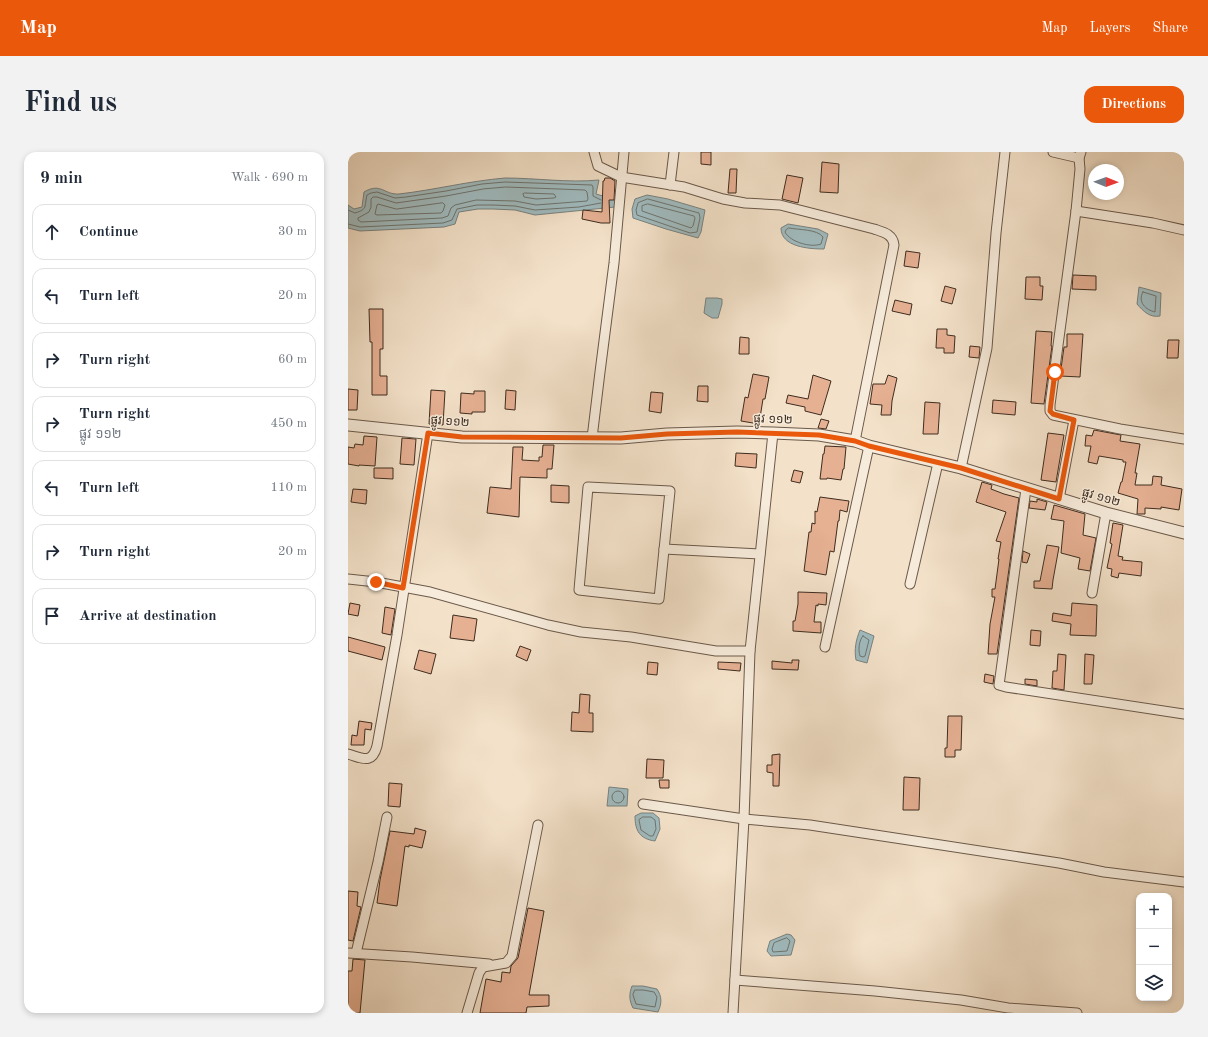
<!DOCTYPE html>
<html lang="en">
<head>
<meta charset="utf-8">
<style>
  :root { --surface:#fff; --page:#f2f2f3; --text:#1f2937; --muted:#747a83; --line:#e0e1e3; --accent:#ea580c }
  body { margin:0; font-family:"Old Standard TT","Noto Sans Khmer",serif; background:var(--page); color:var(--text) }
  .controls { position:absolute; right:12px; bottom:12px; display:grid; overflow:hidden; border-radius:8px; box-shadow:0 2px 6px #0003 }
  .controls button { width:36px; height:36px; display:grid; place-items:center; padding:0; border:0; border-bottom:1px solid var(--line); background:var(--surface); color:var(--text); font:20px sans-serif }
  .compass { position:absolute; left:740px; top:12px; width:36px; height:36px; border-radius:50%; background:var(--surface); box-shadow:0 2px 6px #0003; rotate:91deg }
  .stop { position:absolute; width:12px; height:12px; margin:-9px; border:3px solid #ea580c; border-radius:50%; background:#fff }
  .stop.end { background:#ea580c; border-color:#fff; box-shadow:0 1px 4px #0008 }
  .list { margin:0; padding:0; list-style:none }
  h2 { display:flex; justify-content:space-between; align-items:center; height:52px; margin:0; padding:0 16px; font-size:17px }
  h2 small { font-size:13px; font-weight:400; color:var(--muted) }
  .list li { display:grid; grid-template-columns:26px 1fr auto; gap:12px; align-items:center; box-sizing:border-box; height:56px; margin:0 8px 8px; padding:0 8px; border:1px solid var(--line); border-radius:12px }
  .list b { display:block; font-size:15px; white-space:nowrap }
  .list p { margin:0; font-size:13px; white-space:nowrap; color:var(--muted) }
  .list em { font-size:13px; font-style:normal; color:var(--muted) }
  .icon { flex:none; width:22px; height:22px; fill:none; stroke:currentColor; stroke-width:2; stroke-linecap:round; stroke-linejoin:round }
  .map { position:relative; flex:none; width:836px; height:861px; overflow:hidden; border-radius:12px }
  header { display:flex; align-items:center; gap:24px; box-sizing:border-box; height:56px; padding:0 20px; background:var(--accent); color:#fff }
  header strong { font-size:19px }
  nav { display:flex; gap:22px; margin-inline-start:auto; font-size:14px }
  .intro { display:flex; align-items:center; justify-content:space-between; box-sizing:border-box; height:96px; padding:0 24px }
  h1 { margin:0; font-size:28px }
  .button { padding:10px 18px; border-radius:12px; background:var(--accent); color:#fff; font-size:14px; font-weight:700 }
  main { display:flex; gap:24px; padding:0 24px }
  aside { flex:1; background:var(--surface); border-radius:12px; box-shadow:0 2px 6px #0003 }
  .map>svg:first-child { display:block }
</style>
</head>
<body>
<header>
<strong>Map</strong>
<nav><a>Map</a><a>Layers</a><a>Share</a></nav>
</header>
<div class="intro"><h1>Find us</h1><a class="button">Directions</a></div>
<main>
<aside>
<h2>9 min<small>Walk · 690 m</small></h2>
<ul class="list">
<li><svg class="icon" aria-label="ahead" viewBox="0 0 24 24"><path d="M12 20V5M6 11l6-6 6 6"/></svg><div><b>Continue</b></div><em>30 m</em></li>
<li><svg class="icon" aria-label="left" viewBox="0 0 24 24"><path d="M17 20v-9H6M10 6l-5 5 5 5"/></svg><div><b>Turn left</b></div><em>20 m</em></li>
<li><svg class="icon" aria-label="right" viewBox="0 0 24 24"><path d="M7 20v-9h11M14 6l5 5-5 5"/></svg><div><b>Turn right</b></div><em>60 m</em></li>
<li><svg class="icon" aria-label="right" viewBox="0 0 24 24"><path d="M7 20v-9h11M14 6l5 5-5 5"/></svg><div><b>Turn right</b><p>ផ្លូវ ១១២</p></div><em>450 m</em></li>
<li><svg class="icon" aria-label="left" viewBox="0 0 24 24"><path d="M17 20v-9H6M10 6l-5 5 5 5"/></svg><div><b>Turn left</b></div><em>110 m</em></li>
<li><svg class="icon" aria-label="right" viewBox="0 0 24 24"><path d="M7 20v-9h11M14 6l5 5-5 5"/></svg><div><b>Turn right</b></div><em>20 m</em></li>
<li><svg class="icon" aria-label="arrive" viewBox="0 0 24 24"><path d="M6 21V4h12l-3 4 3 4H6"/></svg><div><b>Arrive at destination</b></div></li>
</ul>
</aside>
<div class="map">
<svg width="836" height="861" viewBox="0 0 836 861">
  <rect width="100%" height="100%" fill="#f3e1c9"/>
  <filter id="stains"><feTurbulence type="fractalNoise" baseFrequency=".005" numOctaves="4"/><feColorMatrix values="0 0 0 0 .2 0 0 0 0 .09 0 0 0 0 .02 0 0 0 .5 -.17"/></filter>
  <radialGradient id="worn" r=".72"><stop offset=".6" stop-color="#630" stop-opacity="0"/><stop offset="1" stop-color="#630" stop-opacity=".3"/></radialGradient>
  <g fill="#a0bbbf" stroke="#79827f">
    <path d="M157,26C188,26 220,31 251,28L248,42L269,48L267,55L187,63L167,58L145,57H130L111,60L107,72L96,75L12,79L0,76V53L6,57L14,55L16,40C33,30 36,43 51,42C86,38 121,29 157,26Z"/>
    <polygon points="299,43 320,47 357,58 353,80 350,86 318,77 285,66 284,57 287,47"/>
    <path d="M440,72L470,77L480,82L476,97C461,97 433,95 433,76Z"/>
    <path d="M791,135L813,141L812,164C802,166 795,159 789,152Z"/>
    <polygon points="358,146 369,146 374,147 374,152 370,166 364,166 356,161"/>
    <path d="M512,478L526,484L519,511L508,508C506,497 508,488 512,478Z"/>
    <polygon points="261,635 280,637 279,654 259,654"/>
    <path d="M293,661H305L311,666L312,677L307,689C292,687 287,679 287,664Z"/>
    <polygon points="439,782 443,783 447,788 443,803 423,804 419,799 422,789"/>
    <path d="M284,834H295L309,837C314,845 314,851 310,860L285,856C281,848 281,842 284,834Z"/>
  </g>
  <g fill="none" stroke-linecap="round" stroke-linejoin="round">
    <g stroke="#6f746f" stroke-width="1">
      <polygon points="158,35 237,38 239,40 240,47 239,49 188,53 167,49 128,48 107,53 103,56 100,64 94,66 13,70 10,68 10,66 21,60 23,55 23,47 25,45 29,45 48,51 98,44 135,37"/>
      <polygon points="177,41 206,42 208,45 206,46 188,47 176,45 175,42"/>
      <polygon points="300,47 351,61 352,66 349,80 342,81 289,63 288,58 290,51"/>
      <polygon points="95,51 97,53 95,59 93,61 29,63 27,62 29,53 30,52 48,57"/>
      <polygon points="300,52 346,64 347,66 345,74 343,76 294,59 294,54"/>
      <path d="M0,58L7,61C20,57 16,55 19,43L23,41L29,40L47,46L58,45L98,39L134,32L157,30L244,33L245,35V44L253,48"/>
      <polyline points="0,72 12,75 95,71 104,68 109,57 129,53 145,53 167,54 187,58 231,55 253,51"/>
      <path d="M441,76C451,78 469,77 475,85L473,92C463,96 442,90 437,80L438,78Z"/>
      <path d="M795,140L808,144L807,160C798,158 789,150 795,140Z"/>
      <path d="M515,484L521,488L517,504L515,505L512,504C510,498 511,488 515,484Z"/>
      <circle cx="270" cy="645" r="6"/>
      <polygon points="295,665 303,665 307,668 308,677 305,684 302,684 293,678 291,668"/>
      <polygon points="439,786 442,789 439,799 425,800 424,797 426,791"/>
      <polygon points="287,838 295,838 306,840 309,845 307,855 288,852 285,843"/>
    </g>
  </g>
  <g fill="#e6b093" stroke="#3e2c1f">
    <polygon points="353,0 363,0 363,13 353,12"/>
    <polygon points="474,10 491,12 490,41 472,40"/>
    <polygon points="382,17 389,17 388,41 380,41"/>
    <polygon points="439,23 455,26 450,51 434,47"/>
    <polygon points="257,26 262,26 267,29 266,48 261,48 262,71 253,71 234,67 235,58 254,60 255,29 256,29"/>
    <polygon points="558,99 572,101 570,116 556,114"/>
    <polygon points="725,123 748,124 748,138 724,137"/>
    <polygon points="678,125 692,125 692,134 695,134 694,148 677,147"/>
    <polygon points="597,134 608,137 604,152 593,149"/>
    <polygon points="547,148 564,152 562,163 544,159"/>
    <polygon points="21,157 35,157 35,197 32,197 32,224 39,224 39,243 24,243 24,190 22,190"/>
    <polygon points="589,177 599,177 599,183 607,184 606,201 596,201 596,196 588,196"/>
    <polygon points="688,179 704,180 703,194 704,194 696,252 683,251"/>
    <polygon points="719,182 735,182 732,225 712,224 716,195 719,195"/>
    <polygon points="392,185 401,186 401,202 391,202"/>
    <polygon points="820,188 831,188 830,206 819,206"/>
    <polygon points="622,194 632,195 631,206 621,205"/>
    <polygon points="405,222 421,225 417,247 415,247 411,272 393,269 397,245 400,246"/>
    <polygon points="465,223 483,229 473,263 457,259 457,255 438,251 440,243 460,247"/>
    <polygon points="540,223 549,226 544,249 543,263 533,263 534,253 522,252 525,232 537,232"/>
    <polygon points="350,234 360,234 360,250 349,249"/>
    <polygon points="0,237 10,238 9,258 0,258"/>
    <polygon points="83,238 97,239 95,273 81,272"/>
    <polygon points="158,238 168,239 167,258 157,257"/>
    <polygon points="126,239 137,239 137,260 124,260 124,262 112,261 113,241 126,242"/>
    <polygon points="303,240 315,241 313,261 301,259"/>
    <polygon points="645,248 668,250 667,263 644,261"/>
    <polygon points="577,250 592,251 590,282 575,282"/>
    <polygon points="473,267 481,269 478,277 470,276"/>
    <polygon points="746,278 773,283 772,289 792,292 787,321 789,321 787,333 804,333 805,324 814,325 813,333 834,337 831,358 813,355 813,357 797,356 797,362 789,362 790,347 770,341 773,330 774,330 778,310 775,310 775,308 751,304 749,312 740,310 743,294 737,294 738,283 744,284"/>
    <polygon points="700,281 716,283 708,330 693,328"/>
    <polygon points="16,284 29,285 27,314 11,313 11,314 0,312 0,295 6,296 7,292 15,293"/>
    <polygon points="54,286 68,287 66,313 52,312"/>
    <polygon points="195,293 206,293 204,317 199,317 199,326 172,325 171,365 139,361 142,335 163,337 165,295 175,295 174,308 191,309 191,305 194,305"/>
    <polygon points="477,294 498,295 496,317 495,317 493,328 479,326 479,327 472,327 475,302 476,302"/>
    <polygon points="388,301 409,302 408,316 387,314"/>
    <polygon points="26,316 45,316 45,327 26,326"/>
    <polygon points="446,318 455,320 452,331 443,329"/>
    <polygon points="634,330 644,333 643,337 656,342 671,346 649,502 640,502 642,472 647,445 644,445 644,437 647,437 651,407 650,407 653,390 648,389 658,360 628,350"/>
    <polygon points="203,333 221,334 221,351 203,350"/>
    <polygon points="5,337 19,338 18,352 3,350"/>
    <polygon points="472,345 501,349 499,360 492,358 491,369 490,369 486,400 482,399 478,423 456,419 461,380 463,380 464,371 467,372 467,359 469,360"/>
    <polygon points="689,347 699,350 697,358 681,356 682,349 689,350"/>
    <polygon points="706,353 737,362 735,383 748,386 742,419 730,417 732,406 713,401 716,369 703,367"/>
    <polygon points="765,371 775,373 770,404 775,405 774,408 794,410 793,424 771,421 770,426 763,424 764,417 759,416 764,392 762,391"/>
    <polygon points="699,393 711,395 705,428 704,437 686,436 686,429 692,429"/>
    <polygon points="675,399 682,402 679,411 674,410"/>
    <polygon points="450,440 479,441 478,453 470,452 470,454 468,453 466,470 473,470 473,481 445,479 445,469 447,469 450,452"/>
    <polygon points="2,451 12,453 10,464 0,462"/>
    <polygon points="724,451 749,453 748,484 722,483 723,472 704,469 705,461 723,464"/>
    <polygon points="37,455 47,457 43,483 34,481"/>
    <polygon points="105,463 129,467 126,489 102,486"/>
    <polygon points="683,478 693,479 692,494 682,493"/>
    <polygon points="0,485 37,495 34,508 0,499"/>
    <polygon points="172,494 183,498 179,509 168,504"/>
    <polygon points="71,498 88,502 83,522 66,517"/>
    <polygon points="710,502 718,503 716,538 704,536 705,519 709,519"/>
    <polygon points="737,502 746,503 744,532 736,532"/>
    <polygon points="444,508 451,508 450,518 424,517 424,509 444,511"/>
    <polygon points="300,510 310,511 309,523 299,522"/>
    <polygon points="370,510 393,511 392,519 370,517"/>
    <polygon points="637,522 646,524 645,532 636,530"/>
    <polygon points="677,527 689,528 689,534 677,532"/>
    <polygon points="232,542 242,543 241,561 245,561 245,580 223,579 224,560 231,561"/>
    <polygon points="600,564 614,564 613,598 607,598 607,605 597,605 597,596 599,596"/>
    <polygon points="11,569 24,571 23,578 17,577 16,593 3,593 4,583 9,584"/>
    <polygon points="432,602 431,634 425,634 425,621 419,620 419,613 424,613 424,603"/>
    <polygon points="299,607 316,608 315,626 298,626"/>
    <polygon points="556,625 572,626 571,658 555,658"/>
    <polygon points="311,628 321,628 321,636 312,636"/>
    <polygon points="41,631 54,632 52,655 40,654"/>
    <polygon points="67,676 78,679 74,696 61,693 61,695 57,694 49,754 29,751 32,728 42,679 66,682"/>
    <polygon points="0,739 10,740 9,754 13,755 5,789 0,788"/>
    <polygon points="180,756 196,759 181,843 201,843 201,854 179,855 178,861 132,861 138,827 153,830 154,820 162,821 163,814 170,806"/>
    <polygon points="5,807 17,808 12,861 0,861 0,819 4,819"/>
  </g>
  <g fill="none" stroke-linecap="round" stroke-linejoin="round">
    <defs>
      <g id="minor">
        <path d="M246,0L250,14L273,25L336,35L375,47L397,51L432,53L526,77C535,80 545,82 546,93L507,289"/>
        <polyline points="705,0 731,6"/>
        <polyline points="733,0 731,6 732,17 728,59 702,253 702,259 705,263 772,277 836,287"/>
        <polyline points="322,33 326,0"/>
        <polyline points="728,59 805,71 836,78"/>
        <polyline points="244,286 252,220 266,111 276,0"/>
        <polyline points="613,316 639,196 648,81 657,0"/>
        <polygon points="240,335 322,339 311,447 231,438"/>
        <polyline points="678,337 651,533 658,535 836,562"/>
        <polyline points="711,347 726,268"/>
        <polyline points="316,397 412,402"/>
        <polyline points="0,427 28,430 82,440 200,473 233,480 283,485 368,499 402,499"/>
        <polyline points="562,432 590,311"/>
        <polyline points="744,441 758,361"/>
        <polyline points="477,495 521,294"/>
        <path d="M0,602C14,606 24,613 29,594L49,483L80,281"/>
        <polyline points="295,652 396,667 462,673 711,711 756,720 836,730"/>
        <polyline points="0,801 64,805 141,812"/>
        <polyline points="8,801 30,710 39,665"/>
        <polyline points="387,828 527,839 613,848 660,856 729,861"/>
        <polyline points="119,861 131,821 135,815 158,811 164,804 190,673"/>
        <polyline points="385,861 396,667 402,499 425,281"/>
      </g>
      <polyline id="tertiary" points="0,273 114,285 273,286 319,282 389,280 425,281 471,283 507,289 521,294 613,316 758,361 836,381"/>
    </defs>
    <use href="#minor" stroke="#6b594a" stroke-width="11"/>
    <use href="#tertiary" stroke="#6b594a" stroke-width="13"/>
    <use href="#minor" stroke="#f7ecdc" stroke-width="9"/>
    <use href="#tertiary" stroke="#f7ecdc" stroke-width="11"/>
  </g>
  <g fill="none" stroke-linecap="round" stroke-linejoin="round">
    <polyline stroke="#ea580c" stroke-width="5" points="28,430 55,436 80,281 114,285 273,286 319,282 389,280 471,283 507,289 521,294 613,316 711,347 726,268 705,262 702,259 707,220"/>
  </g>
  <g text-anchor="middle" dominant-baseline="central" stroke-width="3" stroke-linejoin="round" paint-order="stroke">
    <g font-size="12" fill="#3e2c1f" stroke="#f7ecdc">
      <text transform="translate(425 268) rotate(2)">ផ្លូវ ១១២</text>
      <text transform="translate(102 270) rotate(4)">ផ្លូវ ១១២</text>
      <text transform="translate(753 346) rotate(16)">ផ្លូវ ១១២</text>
    </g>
  </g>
  <rect width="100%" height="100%" filter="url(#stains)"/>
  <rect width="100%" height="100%" fill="url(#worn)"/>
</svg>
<div class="controls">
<button>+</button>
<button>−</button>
<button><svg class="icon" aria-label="layers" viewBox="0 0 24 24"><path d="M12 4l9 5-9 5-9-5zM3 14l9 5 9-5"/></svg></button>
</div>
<svg class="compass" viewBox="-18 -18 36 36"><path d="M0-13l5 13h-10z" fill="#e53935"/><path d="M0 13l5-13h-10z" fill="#747a83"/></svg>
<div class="stop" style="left:707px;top:220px"></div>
<div class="stop end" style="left:28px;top:430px"></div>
</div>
</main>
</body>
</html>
